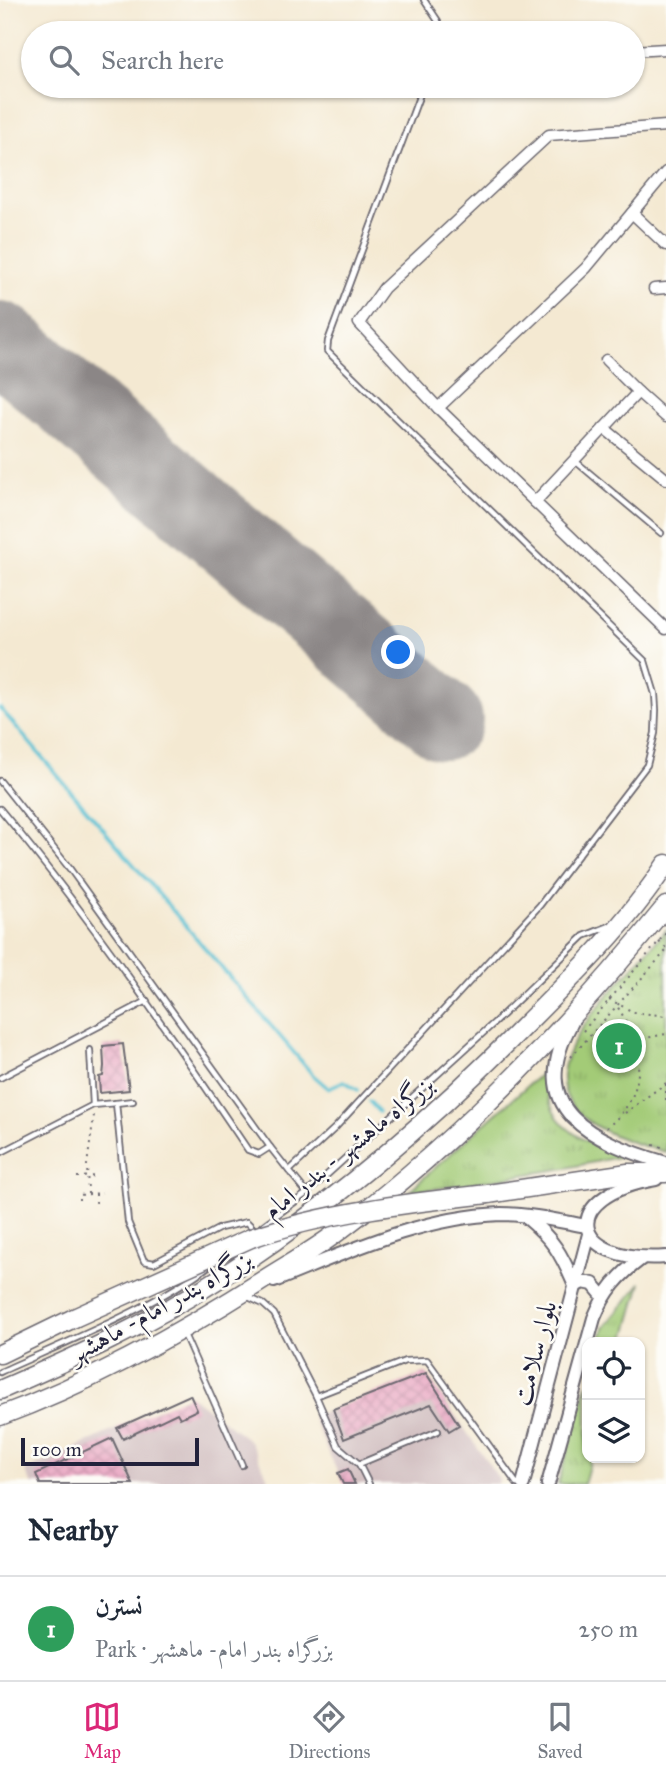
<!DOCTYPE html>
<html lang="en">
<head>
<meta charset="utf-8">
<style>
  :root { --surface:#fff; --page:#f6f6f7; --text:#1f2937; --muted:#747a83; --line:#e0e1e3; --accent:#db2777 }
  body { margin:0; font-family:"IM FELL Great Primer",Amiri,serif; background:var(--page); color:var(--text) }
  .controls { position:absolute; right:21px; bottom:21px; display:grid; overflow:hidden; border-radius:14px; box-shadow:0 2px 5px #0004 }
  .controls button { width:63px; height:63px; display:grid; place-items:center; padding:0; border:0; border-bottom:2px solid var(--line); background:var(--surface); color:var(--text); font:35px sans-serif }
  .scale { position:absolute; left:21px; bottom:18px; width:178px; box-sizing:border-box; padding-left:7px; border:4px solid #22223b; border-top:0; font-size:19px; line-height:24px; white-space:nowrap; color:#22223b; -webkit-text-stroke:5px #fdfcf7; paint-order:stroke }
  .you { position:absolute; left:399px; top:653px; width:24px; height:24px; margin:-18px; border:5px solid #fff; border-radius:50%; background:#1a73e8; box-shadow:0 0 0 10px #1a73e833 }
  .badge { display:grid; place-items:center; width:46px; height:46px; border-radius:50%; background:var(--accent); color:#fff; font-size:23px; font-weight:700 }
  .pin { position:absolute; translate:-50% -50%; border:4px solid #fff; box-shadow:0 2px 7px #0006 }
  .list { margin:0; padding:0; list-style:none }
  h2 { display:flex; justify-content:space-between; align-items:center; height:91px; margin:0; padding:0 28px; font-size:30px }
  h2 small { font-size:23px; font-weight:400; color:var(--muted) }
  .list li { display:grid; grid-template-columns:46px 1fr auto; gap:21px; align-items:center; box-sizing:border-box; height:105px; padding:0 28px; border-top:2px solid var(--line) }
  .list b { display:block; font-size:26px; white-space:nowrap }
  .list p { margin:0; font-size:23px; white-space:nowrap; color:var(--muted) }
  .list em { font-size:23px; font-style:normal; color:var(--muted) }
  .icon { flex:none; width:38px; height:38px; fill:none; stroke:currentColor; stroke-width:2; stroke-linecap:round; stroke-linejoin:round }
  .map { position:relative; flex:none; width:666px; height:1484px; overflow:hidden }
  .search { position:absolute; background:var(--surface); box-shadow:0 2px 5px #0004; left:21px; right:21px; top:21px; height:77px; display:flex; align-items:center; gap:18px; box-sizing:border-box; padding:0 24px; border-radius:38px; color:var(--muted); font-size:26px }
  .sheet { height:196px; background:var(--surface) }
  nav { display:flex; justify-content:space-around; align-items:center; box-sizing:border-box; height:98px; border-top:2px solid var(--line); background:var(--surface); font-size:19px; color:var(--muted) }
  nav a { display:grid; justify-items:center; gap:4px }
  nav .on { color:var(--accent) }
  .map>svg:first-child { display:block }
</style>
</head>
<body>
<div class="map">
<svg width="666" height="1484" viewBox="0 0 666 1484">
  <defs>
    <pattern id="grass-tufts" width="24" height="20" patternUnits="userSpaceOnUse" patternTransform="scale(1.75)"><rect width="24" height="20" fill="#a3cb77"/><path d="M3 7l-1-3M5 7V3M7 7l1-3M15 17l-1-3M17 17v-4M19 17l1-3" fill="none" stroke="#8cae68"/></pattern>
    <pattern id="building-cross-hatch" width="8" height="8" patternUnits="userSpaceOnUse" patternTransform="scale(1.75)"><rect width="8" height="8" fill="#eaabc5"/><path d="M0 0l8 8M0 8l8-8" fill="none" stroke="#c893aa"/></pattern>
  </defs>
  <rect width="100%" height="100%" fill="#fdfcf7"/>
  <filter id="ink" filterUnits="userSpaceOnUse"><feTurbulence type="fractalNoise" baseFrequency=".0143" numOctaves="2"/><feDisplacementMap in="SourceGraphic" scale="14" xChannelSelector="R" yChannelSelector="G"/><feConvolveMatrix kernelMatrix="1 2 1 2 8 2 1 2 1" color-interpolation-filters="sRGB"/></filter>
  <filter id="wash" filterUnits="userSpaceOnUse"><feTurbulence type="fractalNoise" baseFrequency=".00686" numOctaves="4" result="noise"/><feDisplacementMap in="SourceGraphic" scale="28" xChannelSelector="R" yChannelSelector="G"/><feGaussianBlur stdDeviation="1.57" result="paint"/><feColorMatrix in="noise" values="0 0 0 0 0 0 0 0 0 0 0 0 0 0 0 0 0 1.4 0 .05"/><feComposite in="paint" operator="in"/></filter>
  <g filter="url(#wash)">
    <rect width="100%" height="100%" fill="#f4e9d2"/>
    <g fill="#d2bfc1">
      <polygon points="426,1373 499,1479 498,1484 343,1484 312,1417"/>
      <polygon points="190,1395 250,1441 271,1484 32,1484 25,1471"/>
    </g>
    <g fill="url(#grass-tufts)" stroke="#627659" stroke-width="2">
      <path d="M666,930V1152C478,1106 590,1019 666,930Z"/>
      <path d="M544,1071C546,1081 546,1093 550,1103C559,1132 597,1148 623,1156L566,1168L434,1189L410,1190Z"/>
      <polygon points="641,1283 624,1342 600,1342 604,1328"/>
      <polygon points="587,1384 587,1458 591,1458 584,1484 558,1484"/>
    </g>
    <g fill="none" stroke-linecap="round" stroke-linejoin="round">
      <g stroke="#56bfd2" stroke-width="3.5">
        <polyline points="0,708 313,1075 328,1088 344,1081 358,1090"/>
        <polyline points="369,1101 379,1112"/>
      </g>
      <polyline stroke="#8b8686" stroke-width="80" points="0,341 443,720"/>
    </g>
    <g id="blocks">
      <g fill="url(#building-cross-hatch)">
        <polygon points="123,1044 129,1090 100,1093 99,1077 103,1076 104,1066 103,1046"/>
        <polygon points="426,1373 459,1425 449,1431 431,1404 344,1439 333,1409"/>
        <polygon points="190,1395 197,1410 180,1418 177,1413 123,1439 117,1428"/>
        <polygon points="112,1438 133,1484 40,1484 36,1474"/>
        <polygon points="348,1469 355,1484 343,1484 338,1473"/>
      </g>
    </g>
  </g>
  <g filter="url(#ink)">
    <use href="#blocks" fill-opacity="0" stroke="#6c6870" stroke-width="2"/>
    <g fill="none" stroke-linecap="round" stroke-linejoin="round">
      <defs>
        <g id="lane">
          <polyline points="424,0 438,21 440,33"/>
          <polyline points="574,460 661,533"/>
          <polyline points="0,781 70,869 270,1147"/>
          <path d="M0,809C90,917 169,1033 248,1150L259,1154L270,1147L289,1171L335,1128L540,905L647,765L655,733L656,710L655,694L645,661L327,351L328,341L423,86"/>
          <polyline points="90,1050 93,1105"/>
          <polyline points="0,1078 147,1001"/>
          <polyline points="116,1103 133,1101"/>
          <polyline points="0,1153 93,1105 116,1103 128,1222 144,1261 154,1263 220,1228 247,1222 256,1231"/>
          <polyline points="289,1171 307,1193"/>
          <polyline points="262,1226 307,1193 494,1023 584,936 612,925"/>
          <polyline points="246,1296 263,1304 274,1314 316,1396 405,1361 427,1360 517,1484"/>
          <polyline points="183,1332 242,1465"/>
          <path d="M0,1372C66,1342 153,1308 210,1265"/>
          <polyline points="316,1396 338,1446 359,1464 438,1431"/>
          <polyline points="359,1464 369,1484"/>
        </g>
        <g id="street">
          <polyline points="633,51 666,49"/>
          <polyline points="666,172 586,268 438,408 666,629"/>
          <polyline points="632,213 666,245"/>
          <polyline points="654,289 666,288"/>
          <polyline points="638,392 666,417"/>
          <polyline points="438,408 359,323 384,288 549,135 666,126"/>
          <polyline points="604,428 666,479"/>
          <polyline points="535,502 638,392 606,360"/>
        </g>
        <g id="secondary">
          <path d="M572,1022C523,1111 592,1141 666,1163"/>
          <path d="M656,1179C558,1195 568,1264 666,1257"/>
          <path d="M525,1216C553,1239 561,1253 575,1286L583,1282L593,1284L603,1296"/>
          <path d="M274,1281C347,1252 421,1217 501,1214C529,1214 559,1221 586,1226"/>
          <polyline points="523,1484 589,1234"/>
          <path d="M548,1484L594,1318C605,1291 619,1275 642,1258"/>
        </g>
        <g id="highway">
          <polyline points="488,1194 628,1173 666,1173"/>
          <polyline points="0,1354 74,1318"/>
          <path d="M0,1390C74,1358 149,1324 217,1280C329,1208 429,1122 523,1027C573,977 627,924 666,864"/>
          <path d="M0,1416C94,1381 184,1331 268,1277C292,1262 317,1248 339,1231C462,1138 570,1025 666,906"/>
        </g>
      </defs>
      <use href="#lane" stroke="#6c6870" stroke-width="8"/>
      <use href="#street" stroke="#6c6870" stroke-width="13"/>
      <use href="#secondary" stroke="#6c6870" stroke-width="16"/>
      <use href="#highway" stroke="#6c6870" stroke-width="21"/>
      <g stroke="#6c6870" stroke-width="2" stroke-dasharray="2 5" stroke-linecap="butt">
        <polyline points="659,942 666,948"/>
        <polyline points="609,999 633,1012 666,1016"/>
        <polyline points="583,1031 666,933"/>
        <polyline points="638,1045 646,1038 666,1034"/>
        <polyline points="571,1057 666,951"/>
        <polyline points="666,1084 666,1101"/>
        <polyline points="625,1113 666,1083"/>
        <path d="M606,1128C649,1095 645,1049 617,1006"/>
        <polyline points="653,1145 666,1148"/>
        <polyline points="77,1177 96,1176"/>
        <polyline points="88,1194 87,1165 94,1115"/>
        <polyline points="96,1194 96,1202 101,1202"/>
        <polyline points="79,1200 79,1195 102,1193"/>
      </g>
      <use href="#lane" stroke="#fff" stroke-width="4.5"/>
      <use href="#street" stroke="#fff" stroke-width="10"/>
      <use href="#secondary" stroke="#fff" stroke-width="12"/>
      <use href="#highway" stroke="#fff" stroke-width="18"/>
      <defs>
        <path id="highway-bridge" d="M74,1318L251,1238C327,1212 409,1203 488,1194"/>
      </defs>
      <use href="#highway-bridge" stroke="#6c6870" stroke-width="21" stroke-linecap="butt"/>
      <use href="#highway-bridge" stroke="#fff" stroke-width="18"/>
    </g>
  </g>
  <g text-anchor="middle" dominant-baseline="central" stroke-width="5" stroke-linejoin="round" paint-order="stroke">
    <g font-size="26" fill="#22223b" stroke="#fdfcf7">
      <text transform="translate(348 1147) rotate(-39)">بزرگراه ماهشهر - بندر امام</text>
      <text transform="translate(160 1306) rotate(-29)">بزرگراه بندر امام- ماهشهر</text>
      <text transform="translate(534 1353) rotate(-75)">بلوار سلامت</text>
    </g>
  </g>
</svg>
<div class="controls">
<button><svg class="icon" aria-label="locate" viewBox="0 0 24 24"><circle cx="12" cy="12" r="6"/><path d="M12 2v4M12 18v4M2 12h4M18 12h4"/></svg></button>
<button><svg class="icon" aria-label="layers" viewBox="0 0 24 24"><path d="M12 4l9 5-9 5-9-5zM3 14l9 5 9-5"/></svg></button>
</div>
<div class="scale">100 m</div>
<div class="you"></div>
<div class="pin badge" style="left:619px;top:1046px;background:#2e9e5b">1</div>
<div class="search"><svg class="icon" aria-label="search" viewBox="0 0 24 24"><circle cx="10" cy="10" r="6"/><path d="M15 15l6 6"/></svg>Search here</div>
</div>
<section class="sheet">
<h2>Nearby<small></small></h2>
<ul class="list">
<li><span class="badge" style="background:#2e9e5b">1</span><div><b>نسترن</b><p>Park · بزرگراه بندر امام- ماهشهر</p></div><em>250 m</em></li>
</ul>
</section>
<nav>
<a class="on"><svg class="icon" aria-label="map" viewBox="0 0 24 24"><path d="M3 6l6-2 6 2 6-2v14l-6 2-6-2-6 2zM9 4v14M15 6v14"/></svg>Map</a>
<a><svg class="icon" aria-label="directions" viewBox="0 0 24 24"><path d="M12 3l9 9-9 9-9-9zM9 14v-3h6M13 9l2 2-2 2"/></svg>Directions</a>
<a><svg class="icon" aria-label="saved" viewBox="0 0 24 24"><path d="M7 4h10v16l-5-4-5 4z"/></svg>Saved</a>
</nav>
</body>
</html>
